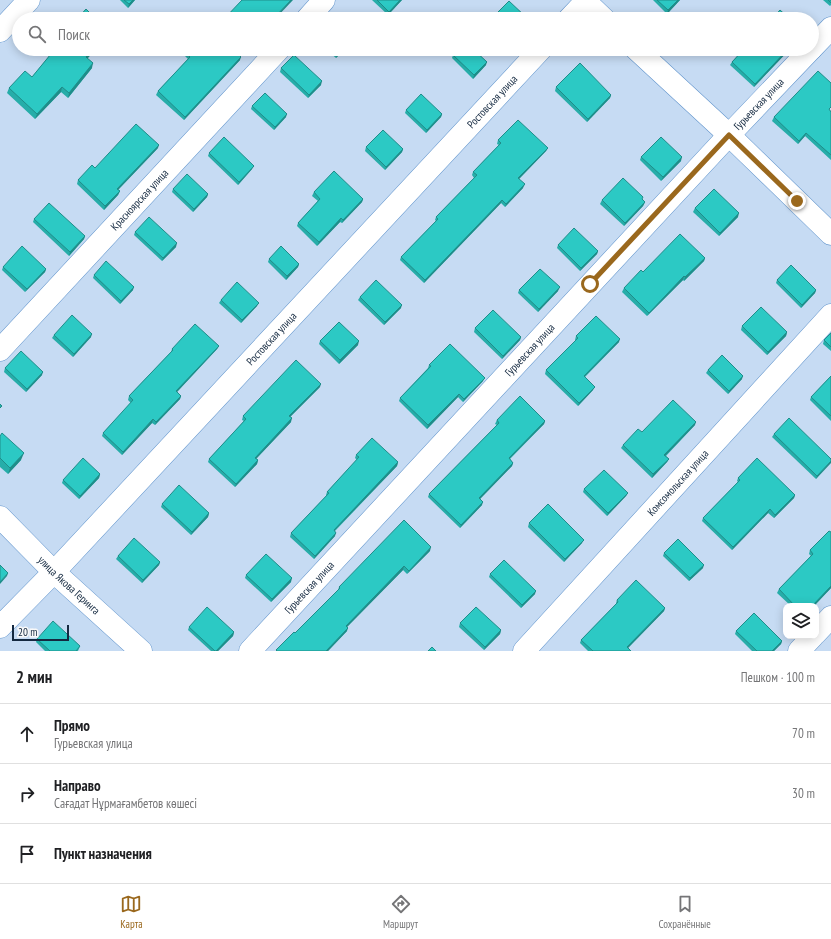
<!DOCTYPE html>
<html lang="ru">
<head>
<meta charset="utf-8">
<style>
  :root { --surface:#fff; --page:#f2f2f2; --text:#202124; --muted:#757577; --line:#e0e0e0; --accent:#9a681d }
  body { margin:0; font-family:"PT Sans Narrow",sans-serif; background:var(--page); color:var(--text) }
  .controls { position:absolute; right:12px; bottom:12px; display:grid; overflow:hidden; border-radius:8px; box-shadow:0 2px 10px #0003 }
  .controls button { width:36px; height:36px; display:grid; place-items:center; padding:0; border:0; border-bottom:1px solid var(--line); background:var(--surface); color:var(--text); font:20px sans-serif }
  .scale { position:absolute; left:12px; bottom:10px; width:57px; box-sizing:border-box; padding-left:4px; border:2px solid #142940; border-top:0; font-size:11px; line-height:14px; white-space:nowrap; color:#142940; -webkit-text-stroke:3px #f9f9f9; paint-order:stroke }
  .stop { position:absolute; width:12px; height:12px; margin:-9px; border:3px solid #9a681d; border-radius:50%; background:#fff }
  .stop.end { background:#9a681d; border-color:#fff; box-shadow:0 1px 4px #0008 }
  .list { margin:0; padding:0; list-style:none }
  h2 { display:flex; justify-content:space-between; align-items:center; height:52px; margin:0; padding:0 16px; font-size:17px }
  h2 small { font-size:13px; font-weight:400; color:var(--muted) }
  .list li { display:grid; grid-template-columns:26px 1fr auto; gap:12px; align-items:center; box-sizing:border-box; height:60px; padding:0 16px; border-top:1px solid var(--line) }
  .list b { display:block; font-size:15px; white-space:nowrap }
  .list p { margin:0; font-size:13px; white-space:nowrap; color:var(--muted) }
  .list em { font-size:13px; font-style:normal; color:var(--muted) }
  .icon { flex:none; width:22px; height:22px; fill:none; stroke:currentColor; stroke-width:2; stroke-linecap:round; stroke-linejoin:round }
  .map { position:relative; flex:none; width:831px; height:651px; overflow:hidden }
  .search { position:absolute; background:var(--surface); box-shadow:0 2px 10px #0003; left:12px; right:12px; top:12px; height:44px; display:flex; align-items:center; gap:10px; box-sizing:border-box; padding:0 14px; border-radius:22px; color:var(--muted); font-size:15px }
  .sheet { height:232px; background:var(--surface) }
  nav { display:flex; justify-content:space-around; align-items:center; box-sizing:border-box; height:56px; border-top:1px solid var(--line); background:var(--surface); font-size:11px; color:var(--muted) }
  nav a { display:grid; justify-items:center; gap:2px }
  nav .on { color:var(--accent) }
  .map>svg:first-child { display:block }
</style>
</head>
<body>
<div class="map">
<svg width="831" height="651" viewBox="0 0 831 651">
  <rect width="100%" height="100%" fill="#c6dbf3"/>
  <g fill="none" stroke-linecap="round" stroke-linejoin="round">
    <defs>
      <g id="street">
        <polyline points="307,19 324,0"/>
        <polyline points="569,19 587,0"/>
        <polyline points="812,48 831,28"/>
        <path id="s1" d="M0,350L279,49"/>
        <path id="s2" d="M0,627L54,572L541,49"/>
        <polyline points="816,633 831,617"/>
        <path id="s3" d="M250,651L729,135L811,49"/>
        <path id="s4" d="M524,651L831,315"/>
        <polyline points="799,651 813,636"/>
      </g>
      <g id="secondary">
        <polyline points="584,0 604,19"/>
        <polyline points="0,31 29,0"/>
        <polyline points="636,49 729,135 831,234"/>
        <path id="s5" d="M0,517L54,572L141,651"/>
      </g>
    </defs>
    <use href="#street" stroke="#6194cc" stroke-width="23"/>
    <use href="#secondary" stroke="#6194cc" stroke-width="23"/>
    <use href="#street" stroke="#fff" stroke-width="22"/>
    <use href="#secondary" stroke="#fff" stroke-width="22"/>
  </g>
  <g fill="#26ada9">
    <polygon points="120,0 135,0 128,8"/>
    <polygon points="372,0 402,0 388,15"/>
    <polygon points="653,0 680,0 667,14"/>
    <polygon points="823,0 831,0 831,5 830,6"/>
    <polygon points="495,15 526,19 494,19"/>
    <polygon points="55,49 96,49 87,59 92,68 68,98 61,92 35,119 7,93 9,88 32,77"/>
    <polygon points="326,49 345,49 336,58"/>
    <polygon points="744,49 790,49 754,87 730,65 732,62"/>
    <polygon points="186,53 240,56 240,60 184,120 156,95 158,91 188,59 185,56"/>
    <polygon points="453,55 486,65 473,79 452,58"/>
    <polygon points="281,68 321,85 308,98 280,72"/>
    <polygon points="556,87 611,95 610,98 587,122 555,91"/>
    <polygon points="252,106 286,117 274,130 251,109"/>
    <polygon points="406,110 442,114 441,117 426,133 405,113"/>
    <polygon points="830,110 831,112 831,160 805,136 798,144 772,121 774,117"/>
    <polygon points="498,140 548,148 546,151 519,179 523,188 505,207 501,203 424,283 400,260 401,257 436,221 435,220 436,217 474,178 472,175 473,172 499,145 497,144"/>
    <polygon points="366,147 403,149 402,152 385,170 365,151"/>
    <polygon points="158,148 118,190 120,191 118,195 104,210 77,184 78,180 95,168"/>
    <polygon points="209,153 252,169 238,185 208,156"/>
    <polygon points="641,157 681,161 661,181 640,160"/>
    <polygon points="173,189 208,194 207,197 193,212 172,192"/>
    <polygon points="314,192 363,199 362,202 342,223 340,222 317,246 297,226 298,223 318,201 312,196"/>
    <polygon points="602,200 642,200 645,202 643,206 624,226 600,204"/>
    <polygon points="695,208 738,217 719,236 693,212"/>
    <polygon points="34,219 85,236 84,239 69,256 33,222"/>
    <polygon points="135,232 176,247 162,261 134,235"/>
    <polygon points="558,245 598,251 597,254 580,271 557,248"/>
    <polygon points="705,258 704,261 684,281 683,280 647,316 622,292 624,288 643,272"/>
    <polygon points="269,259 299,264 298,267 286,280 268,262"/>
    <polygon points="3,267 46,269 45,272 25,292 2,270"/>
    <polygon points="94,275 133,290 120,304 93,278"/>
    <polygon points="777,280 816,290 815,293 801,308 776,283"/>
    <polygon points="519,290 558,291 538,312 518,293"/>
    <polygon points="360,297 401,308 384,325 358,300"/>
    <polygon points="221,300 257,306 241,323 219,303"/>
    <polygon points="742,326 787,332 786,336 767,355 741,330"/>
    <polygon points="475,328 521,337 520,340 502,359 474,332"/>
    <polygon points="831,333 831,351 823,344 824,340"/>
    <polygon points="54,335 91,337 73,357 52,338"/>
    <polygon points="576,336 619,342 585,377 593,390 578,406 545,374 546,370 576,340 575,340"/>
    <polygon points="320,341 358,345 339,364 319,344"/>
    <polygon points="219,346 217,349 177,392 181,396 180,399 155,425 152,423 122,455 102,436 103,433 131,403 128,400 129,396 171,352 172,349"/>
    <polygon points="429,365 483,381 463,402 458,397 427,429 399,401 400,398 428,368"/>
    <polygon points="5,368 42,375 26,392 4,372"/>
    <polygon points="708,370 742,379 728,394 706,373"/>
    <polygon points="831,376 831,421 810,400 811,397"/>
    <polygon points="320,387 290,417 291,422 256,459 258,460 257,464 235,487 208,462 209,459 244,421 242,420 243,416"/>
    <polygon points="497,420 545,421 544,424 510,459 513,463 512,466 480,499 482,505 460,528 428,497 429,494 497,425 495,424"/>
    <polygon points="695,425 666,456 669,459 667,462 652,478 621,448 623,445 642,432"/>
    <polygon points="774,434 831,459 816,479 772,437"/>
    <polygon points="0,436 21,460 8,474 0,467"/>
    <polygon points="356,455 398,462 397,466 335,531 335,536 314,559 290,537 291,533 326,496 326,495 327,492 357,460 355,458"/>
    <polygon points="100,474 99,478 79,499 62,483 63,480"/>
    <polygon points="738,478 795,495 794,498 774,518 768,513 732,550 702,521 703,518 738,482 737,481"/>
    <polygon points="584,489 628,493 626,496 607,516 583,492"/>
    <polygon points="162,504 209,513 208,517 191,535 161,507"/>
    <polygon points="529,523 582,543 564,562 528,527"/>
    <polygon points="831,532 831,588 814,606 791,606 777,593 779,589 811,556 809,554 810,550"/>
    <polygon points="430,551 407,574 403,570 347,627 347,631 328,651 276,651 295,633 338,590 339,587"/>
    <polygon points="664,553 703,568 689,581 663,556"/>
    <polygon points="118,556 160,562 159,565 142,583 116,559"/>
    <polygon points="490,574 535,594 521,608 489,577"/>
    <polygon points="246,575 291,582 271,602 245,578"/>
    <polygon points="617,600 665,608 664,611 628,648 631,651 588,651 580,643 581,640 616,604 616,603"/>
    <polygon points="460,623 501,630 500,634 484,650 459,627"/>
    <polygon points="189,627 234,632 233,636 218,651 211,651 188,630"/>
    <polygon points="736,631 782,641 781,644 774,651 752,651 735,634"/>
    <polygon points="37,639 80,646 78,651 45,651 36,642"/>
  </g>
  <g fill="#1f8d89">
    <polygon points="133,0 135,0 128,8 129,4"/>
    <polygon points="291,0 293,0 275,19 273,19"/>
    <polygon points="400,0 402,0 388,15 389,12"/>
    <polygon points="678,0 680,0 667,14 668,10"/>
    <polygon points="93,49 96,49 84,62 86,57"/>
    <polygon points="245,49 247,49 238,58 239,55"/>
    <polygon points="343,49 345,49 336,58 337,55"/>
    <polygon points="788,49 790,49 754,87 755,84"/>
    <polygon points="241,57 240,60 184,120 185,117"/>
    <polygon points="487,62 486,65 473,79 474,75"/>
    <polygon points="93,63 92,68 68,98 69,93"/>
    <polygon points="322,81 321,85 308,98 309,95"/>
    <polygon points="62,87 61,92 35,119 37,114"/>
    <polygon points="611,95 610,98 587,122 588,119"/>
    <polygon points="287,114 286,117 274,130 275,127"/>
    <polygon points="442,114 441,117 426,133 427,130"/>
    <polygon points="806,133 805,136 798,144 799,141"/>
    <polygon points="159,145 158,148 116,192 117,189"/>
    <polygon points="548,148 546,151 517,181 518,178"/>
    <polygon points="403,149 402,152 385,170 386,167"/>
    <polygon points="682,157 681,161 661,181 663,177"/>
    <polygon points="254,166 252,169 238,185 239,182"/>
    <polygon points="525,184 523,188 505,207 506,204"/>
    <polygon points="120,191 118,195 104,210 105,206"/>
    <polygon points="208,194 207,197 193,212 194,209"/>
    <polygon points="363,199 362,202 342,223 343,220"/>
    <polygon points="502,200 501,203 424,283 425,280"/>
    <polygon points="645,202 643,206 624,226 625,223"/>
    <polygon points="739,213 738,217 719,236 720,233"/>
    <polygon points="341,218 340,222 317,246 319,242"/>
    <polygon points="85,236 84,239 69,256 70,252"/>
    <polygon points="177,243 176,247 162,261 163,258"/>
    <polygon points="598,251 597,254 580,271 581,268"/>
    <polygon points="705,258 704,261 684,281 685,277"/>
    <polygon points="299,264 298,267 286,280 287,276"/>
    <polygon points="46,269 45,272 25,292 27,289"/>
    <polygon points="684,276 683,280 647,316 649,313"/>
    <polygon points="134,287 133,290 120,304 121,301"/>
    <polygon points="560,287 558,291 538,312 539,309"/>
    <polygon points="816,290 815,293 801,308 802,305"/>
    <polygon points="259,303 257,306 241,323 242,320"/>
    <polygon points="402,305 401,308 384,325 385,322"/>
    <polygon points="787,332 786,336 767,355 768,352"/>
    <polygon points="92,334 91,337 73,357 74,354"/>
    <polygon points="521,337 520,340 502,359 503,356"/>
    <polygon points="620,339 619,342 582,379 584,376"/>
    <polygon points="359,341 358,345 339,364 340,360"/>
    <polygon points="219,346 217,349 175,394 176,391"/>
    <polygon points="43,372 42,375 26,392 27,389"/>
    <polygon points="743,376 742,379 728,394 729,391"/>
    <polygon points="485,378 483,381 463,402 464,399"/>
    <polygon points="321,384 320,387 288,419 289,416"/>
    <polygon points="595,387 593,390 578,406 579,403"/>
    <polygon points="459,394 458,397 427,429 428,425"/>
    <polygon points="181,396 180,399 155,425 156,422"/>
    <polygon points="292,418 291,422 254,461 255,458"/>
    <polygon points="153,419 152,423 122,455 123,452"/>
    <polygon points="545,421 544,424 507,461 509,458"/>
    <polygon points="696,422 695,425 663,458 664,455"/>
    <polygon points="24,453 21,460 8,474 10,468"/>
    <polygon points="669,459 667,462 652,478 653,474"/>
    <polygon points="258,460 257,464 235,487 236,484"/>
    <polygon points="831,461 831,463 816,479 817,476"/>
    <polygon points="398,462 397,466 332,533 334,530"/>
    <polygon points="513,463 512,466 478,501 479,498"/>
    <polygon points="100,474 99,478 79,499 80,496"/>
    <polygon points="628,493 626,496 607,516 608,513"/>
    <polygon points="795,495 794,498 774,518 775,515"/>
    <polygon points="483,502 482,505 460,528 461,525"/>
    <polygon points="770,509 768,513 732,550 733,547"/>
    <polygon points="209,513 208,517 191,535 192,532"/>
    <polygon points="336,533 335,536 314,559 315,556"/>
    <polygon points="584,540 582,543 564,562 565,559"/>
    <polygon points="431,547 430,551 407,574 409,571"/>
    <polygon points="160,562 159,565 142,583 143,580"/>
    <polygon points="704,565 703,568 689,581 690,578"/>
    <polygon points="404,566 403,570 345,629 346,626"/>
    <polygon points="8,573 7,576 0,584 0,582"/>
    <polygon points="292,578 291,582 271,602 272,599"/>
    <polygon points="831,586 831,588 814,606 812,606"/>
    <polygon points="536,591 535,594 521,608 522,605"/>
    <polygon points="665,608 664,611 626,650 627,647"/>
    <polygon points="348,628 347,631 328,651 326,651"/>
    <polygon points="501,630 500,634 484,650 485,647"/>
    <polygon points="234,632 233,636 218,651 216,651"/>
    <polygon points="782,641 781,644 774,651 772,651"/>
  </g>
  <g fill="#2cc9c4" stroke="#1f8d89">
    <polygon points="124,0 133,0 129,4"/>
    <polygon points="242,0 291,0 273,19 224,19"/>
    <polygon points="377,0 400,0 389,12"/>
    <polygon points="657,0 678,0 668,10"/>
    <polygon points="828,0 831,0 831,3"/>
    <polygon points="509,1 526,17 524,19 499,19 495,15"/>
    <polygon points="86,9 96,19 77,19"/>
    <polygon points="780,10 790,19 772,19"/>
    <polygon points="55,49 93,49 86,57 93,63 69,93 62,87 37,114 9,88 25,71 32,77"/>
    <polygon points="190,49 245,49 239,55 241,57 185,117 158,91 190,57 186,53"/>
    <polygon points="331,49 343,49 337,55"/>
    <polygon points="459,49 473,49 487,62 474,75 453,55"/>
    <polygon points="744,49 788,49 755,84 732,62"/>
    <polygon points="294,55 322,81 309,95 281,68"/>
    <polygon points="580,63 611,95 588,119 556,87"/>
    <polygon points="818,71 831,83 831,107 829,109 831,112 831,155 806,133 799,141 774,117"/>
    <polygon points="265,93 287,114 275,127 252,106"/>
    <polygon points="421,94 442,114 427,130 406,110"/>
    <polygon points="518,120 548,148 518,178 525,184 506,204 502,200 425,280 401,257 438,219 436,217 477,175 473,172 501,143 498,140"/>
    <polygon points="136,124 159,145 117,189 120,191 105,206 78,180 92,165 95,168"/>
    <polygon points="383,130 403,149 386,167 366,147"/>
    <polygon points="224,137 254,166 239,182 209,153"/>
    <polygon points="661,137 682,157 663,177 641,157"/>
    <polygon points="334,171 363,199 343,220 341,218 319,242 298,223 320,199 314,192"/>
    <polygon points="187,174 208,194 194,209 173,189"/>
    <polygon points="623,178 643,197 642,199 645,202 625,223 602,200"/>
    <polygon points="714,189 739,213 720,233 695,208"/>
    <polygon points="49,203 85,236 70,252 34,219"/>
    <polygon points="149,217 177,243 163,258 135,232"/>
    <polygon points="574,228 598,251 581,268 558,245"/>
    <polygon points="680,234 705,258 685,277 684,276 649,313 624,288 641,270 643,272"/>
    <polygon points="22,246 46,269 27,289 3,267"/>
    <polygon points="281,246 299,264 287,276 269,259"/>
    <polygon points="106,261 134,287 121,301 94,275"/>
    <polygon points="791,265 816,290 802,305 777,280"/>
    <polygon points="540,269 560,287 539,309 519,290"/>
    <polygon points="376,280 402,305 385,322 360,297"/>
    <polygon points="237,282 259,303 242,320 221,300"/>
    <polygon points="761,307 787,332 768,352 742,326"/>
    <polygon points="493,310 521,337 503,356 475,328"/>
    <polygon points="72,315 92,334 74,354 54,335"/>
    <polygon points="596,316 620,339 584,376 595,387 579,403 546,370 578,338 576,336"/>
    <polygon points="339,322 359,341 340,360 320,341"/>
    <polygon points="195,324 219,346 176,391 181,396 156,422 153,419 123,452 103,433 133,400 129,396 173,350 172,349"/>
    <polygon points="831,333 831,347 824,340"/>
    <polygon points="450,344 485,378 464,399 459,394 428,425 400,398 431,366 429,365"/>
    <polygon points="21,351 43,372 27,389 5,368"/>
    <polygon points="722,355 743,376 729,391 708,370"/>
    <polygon points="296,360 321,384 289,416 292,418 255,458 258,460 236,484 209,459 246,419 243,416"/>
    <polygon points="831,376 831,416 811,397"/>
    <polygon points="520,396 545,421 509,458 513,463 479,498 483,502 461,525 429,494 499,423 497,420"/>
    <polygon points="673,400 696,422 664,455 669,459 653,474 623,445 638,429 642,432"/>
    <polygon points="0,404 2,406 0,408"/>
    <polygon points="789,418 831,459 831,461 817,476 774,434"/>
    <polygon points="2,433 24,453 10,468 0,458 0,436"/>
    <polygon points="372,438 398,462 334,530 336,533 315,556 291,533 329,493 327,492 359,457 356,455"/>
    <polygon points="83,458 100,474 80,496 63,480"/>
    <polygon points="757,458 795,495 775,515 770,509 733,547 703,518 740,480 738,478"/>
    <polygon points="604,470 628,493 608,513 584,489"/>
    <polygon points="179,485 209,513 192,532 162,504"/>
    <polygon points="548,504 584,540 565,559 529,523"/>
    <polygon points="404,520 431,547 409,571 404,566 346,626 348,628 326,651 277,651 276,650 294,632 295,633 340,588 339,587"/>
    <polygon points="829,531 831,532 831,586 812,606 795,606 779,589 813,554 810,550"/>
    <polygon points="134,538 160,562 143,580 118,556"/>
    <polygon points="678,539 704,565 690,578 664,553"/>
    <polygon points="266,554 292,578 272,599 246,575"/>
    <polygon points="504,560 536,591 522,605 490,574"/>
    <polygon points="0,565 8,573 0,582"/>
    <polygon points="636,580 665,608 627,647 631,651 593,651 581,640 618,602 617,600"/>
    <polygon points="207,607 234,632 216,651 215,651 189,627"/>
    <polygon points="476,607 501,630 485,647 460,623"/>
    <polygon points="754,613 782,641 772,651 757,651 736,631"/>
    <polygon points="53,621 80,646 76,651 50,651 37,639"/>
    <polygon points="432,647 436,651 428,651"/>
  </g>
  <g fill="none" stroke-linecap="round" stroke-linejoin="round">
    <polyline stroke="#9a681d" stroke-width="5" points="590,284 729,135 797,201"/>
  </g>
  <g text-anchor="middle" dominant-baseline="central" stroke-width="3" stroke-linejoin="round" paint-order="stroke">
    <g font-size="11" fill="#142940" stroke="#f9f9f9">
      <text stroke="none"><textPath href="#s2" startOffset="720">Ростовская улица</textPath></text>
      <text stroke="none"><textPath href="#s3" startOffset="747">Гурьевская улица</textPath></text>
      <text stroke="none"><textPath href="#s1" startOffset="205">Красноярская улица</textPath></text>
      <text stroke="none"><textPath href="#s2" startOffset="396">Ростовская улица</textPath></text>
      <text stroke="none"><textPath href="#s3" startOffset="411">Гурьевская улица</textPath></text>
      <text stroke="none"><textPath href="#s4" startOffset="228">Комсомольская улица</textPath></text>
      <text stroke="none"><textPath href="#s5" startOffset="97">улица Якова Геринга</textPath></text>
      <text stroke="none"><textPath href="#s3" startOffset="87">Гурьевская улица</textPath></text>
    </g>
  </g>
</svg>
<div class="controls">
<button><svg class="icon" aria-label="layers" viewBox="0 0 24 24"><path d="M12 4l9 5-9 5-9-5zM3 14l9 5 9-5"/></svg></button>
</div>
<div class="scale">20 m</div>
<div class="stop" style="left:590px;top:284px"></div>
<div class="stop end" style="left:797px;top:201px"></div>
<div class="search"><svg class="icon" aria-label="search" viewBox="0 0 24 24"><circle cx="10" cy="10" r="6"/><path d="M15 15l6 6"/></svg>Поиск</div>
</div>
<section class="sheet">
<h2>2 мин<small>Пешком · 100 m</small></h2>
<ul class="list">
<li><svg class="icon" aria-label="ahead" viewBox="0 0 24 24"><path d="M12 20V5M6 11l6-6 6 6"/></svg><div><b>Прямо</b><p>Гурьевская улица</p></div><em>70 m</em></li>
<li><svg class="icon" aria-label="right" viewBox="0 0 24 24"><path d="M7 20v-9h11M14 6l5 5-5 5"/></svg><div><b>Направо</b><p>Сағадат Нұрмағамбетов көшесі</p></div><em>30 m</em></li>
<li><svg class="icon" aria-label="arrive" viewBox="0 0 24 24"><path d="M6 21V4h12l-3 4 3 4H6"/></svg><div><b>Пункт назначения</b></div></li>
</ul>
</section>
<nav>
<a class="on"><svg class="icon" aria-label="map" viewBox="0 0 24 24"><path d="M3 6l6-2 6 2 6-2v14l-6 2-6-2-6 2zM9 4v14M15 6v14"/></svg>Карта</a>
<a><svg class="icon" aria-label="directions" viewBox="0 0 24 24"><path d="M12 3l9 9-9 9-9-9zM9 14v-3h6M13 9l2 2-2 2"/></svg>Маршрут</a>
<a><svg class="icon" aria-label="saved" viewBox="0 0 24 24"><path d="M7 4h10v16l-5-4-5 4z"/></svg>Сохранённые</a>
</nav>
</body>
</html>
